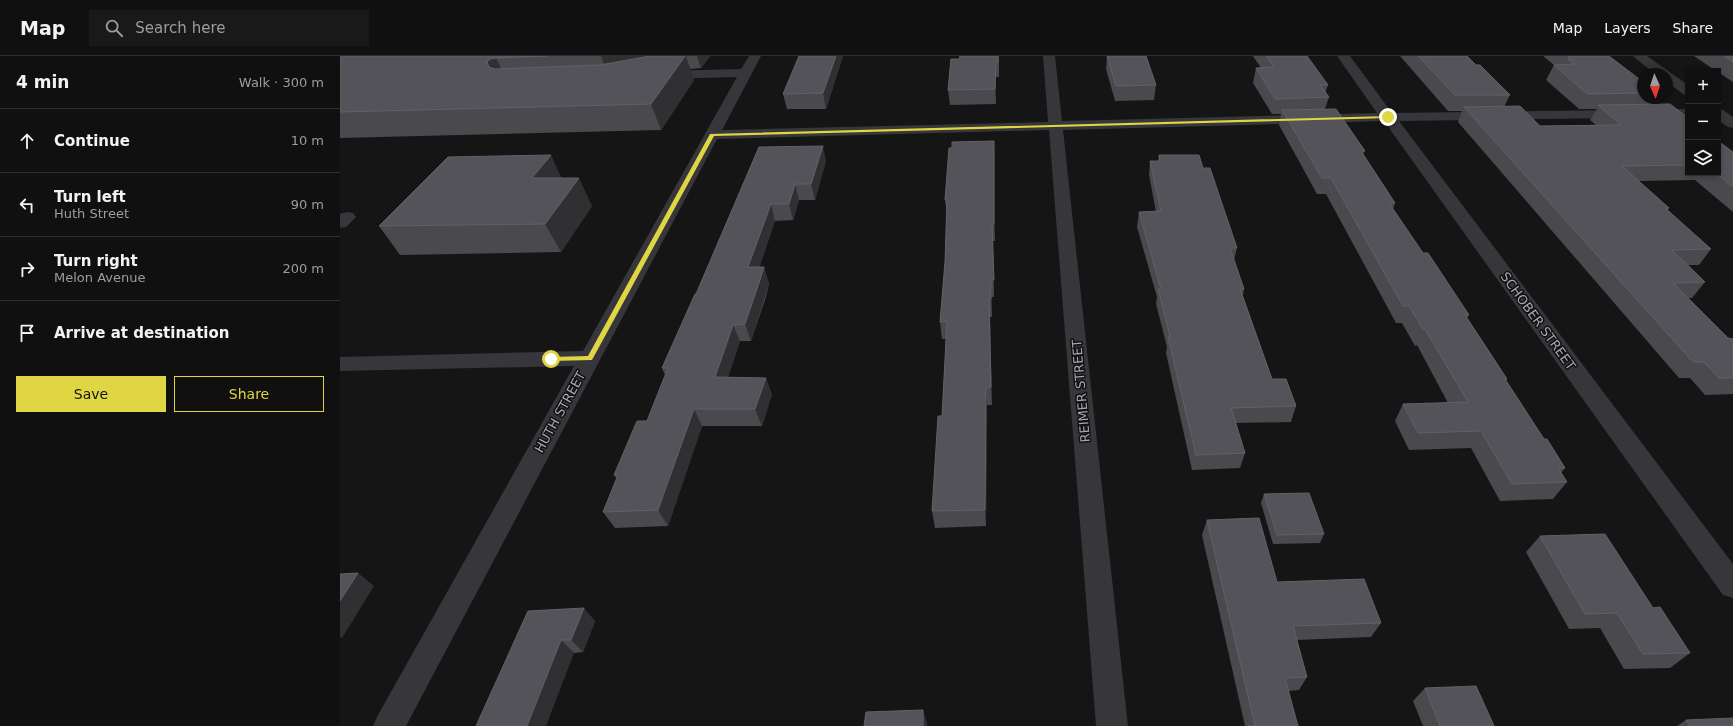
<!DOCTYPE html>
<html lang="en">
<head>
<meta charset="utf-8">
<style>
  :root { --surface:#101010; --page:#191919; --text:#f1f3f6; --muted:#9c9d9f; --line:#303030; --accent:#e0d542 }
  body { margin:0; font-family:"DejaVu Sans",sans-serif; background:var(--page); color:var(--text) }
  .controls { position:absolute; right:12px; top:12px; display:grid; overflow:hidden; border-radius:0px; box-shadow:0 2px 6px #0003 }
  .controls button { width:36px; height:36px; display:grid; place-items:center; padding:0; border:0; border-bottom:1px solid var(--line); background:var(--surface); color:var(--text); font:20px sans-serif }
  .compass { position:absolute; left:1297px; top:12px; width:36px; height:36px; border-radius:50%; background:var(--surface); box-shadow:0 2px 6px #0003; rotate:177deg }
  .stop { position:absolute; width:12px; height:12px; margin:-9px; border:3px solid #e0d542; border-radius:50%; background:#fff }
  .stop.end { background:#e0d542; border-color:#fff; box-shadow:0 1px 4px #0008 }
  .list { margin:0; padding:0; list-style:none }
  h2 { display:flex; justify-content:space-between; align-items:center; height:52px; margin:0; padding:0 16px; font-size:17px }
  h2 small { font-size:13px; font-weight:400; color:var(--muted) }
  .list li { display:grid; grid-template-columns:26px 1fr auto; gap:12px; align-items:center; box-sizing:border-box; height:64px; padding:0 16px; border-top:1px solid var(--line) }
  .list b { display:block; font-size:15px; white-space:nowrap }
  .list p { margin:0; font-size:13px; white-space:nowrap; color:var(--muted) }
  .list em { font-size:13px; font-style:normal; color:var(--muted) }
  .actions { display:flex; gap:8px; padding:12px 16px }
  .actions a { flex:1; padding:9px 0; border:1px solid var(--accent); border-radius:0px; text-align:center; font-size:14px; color:var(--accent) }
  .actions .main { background:var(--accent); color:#111 }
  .icon { flex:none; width:22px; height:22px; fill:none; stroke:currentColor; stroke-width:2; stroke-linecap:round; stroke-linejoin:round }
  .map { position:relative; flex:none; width:1393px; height:670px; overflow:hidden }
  header { display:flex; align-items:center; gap:24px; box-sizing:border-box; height:56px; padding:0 20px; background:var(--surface); border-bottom:1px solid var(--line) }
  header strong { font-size:19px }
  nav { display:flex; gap:22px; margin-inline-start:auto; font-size:14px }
  .search { width:280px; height:36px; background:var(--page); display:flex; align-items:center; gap:10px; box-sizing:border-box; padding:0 14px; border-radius:0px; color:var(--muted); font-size:15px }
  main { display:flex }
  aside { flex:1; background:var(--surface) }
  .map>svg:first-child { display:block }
</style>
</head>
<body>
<header>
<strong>Map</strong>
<div class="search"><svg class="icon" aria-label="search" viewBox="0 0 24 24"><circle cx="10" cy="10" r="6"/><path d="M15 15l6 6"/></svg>Search here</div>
<nav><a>Map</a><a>Layers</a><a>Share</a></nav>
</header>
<main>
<aside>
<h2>4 min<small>Walk · 300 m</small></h2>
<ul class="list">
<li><svg class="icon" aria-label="ahead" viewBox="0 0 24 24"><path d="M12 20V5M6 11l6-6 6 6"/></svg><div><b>Continue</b></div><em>10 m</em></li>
<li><svg class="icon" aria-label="left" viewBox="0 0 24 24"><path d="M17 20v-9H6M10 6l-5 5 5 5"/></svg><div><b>Turn left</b><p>Huth Street</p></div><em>90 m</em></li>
<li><svg class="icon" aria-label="right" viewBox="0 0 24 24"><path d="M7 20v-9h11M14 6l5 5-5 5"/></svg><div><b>Turn right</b><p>Melon Avenue</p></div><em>200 m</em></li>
<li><svg class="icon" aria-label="arrive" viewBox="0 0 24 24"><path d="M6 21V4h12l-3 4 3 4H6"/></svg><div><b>Arrive at destination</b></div></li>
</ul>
<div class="actions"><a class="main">Save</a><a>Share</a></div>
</aside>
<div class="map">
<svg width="1393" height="670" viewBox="0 0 1393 670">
  <rect width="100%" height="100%" fill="#151516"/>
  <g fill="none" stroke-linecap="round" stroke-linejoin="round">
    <g fill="#36363b" fill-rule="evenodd">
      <polygon points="409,0 421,0 382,74 708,66 703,0 715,0 722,65 1037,57 997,0 1010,0 1052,57 1348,53 1348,61 1059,65 1393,508 1393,542 1383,539 1044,65 723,74 788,670 756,670 709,74 377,83 66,670 33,670 38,659 234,310 0,315 0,301 243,295 397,21 323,23 318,22 316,19 318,16 323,15 401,13"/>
      <polygon points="1293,0 1307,0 1348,29 1348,39 1343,38 1327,26 1327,18 1315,18"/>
      <polygon points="1378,53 1383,54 1393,61 1393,72 1388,71 1378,64"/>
      <polygon points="7,156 13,157 16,161 6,171 0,172 0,158"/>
    </g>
  </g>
  <g fill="#49494e">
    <polygon points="0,0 370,0 361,12 350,13 354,24 321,74 0,82"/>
    <polygon points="503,0 486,53 447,53 443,38"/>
    <polygon points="659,0 659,21 656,21 656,48 610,49 608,34 619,3"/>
    <polygon points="767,0 806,0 816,29 814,44 775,45 766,13"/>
    <polygon points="913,0 967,0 988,29 985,37 989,41 985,53 1025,95 1023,98 1055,147 1053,153 1083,197 1129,259 1127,262 1167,323 1166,325 1204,383 1225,412 1221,417 1227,426 1213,443 1160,445 1131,392 1069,394 1055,365 1063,348 1108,347 1077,289 1075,290 1062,267 1056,267 986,138 977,138 939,69 941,58 932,58 913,27 916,12 921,12"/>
    <polygon points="1060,0 1127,0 1136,9 1170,39 1164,51 1200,70 1257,70 1250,64 1257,53 1239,53 1206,24 1214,9 1203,0 1269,0 1303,26 1303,42 1314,42 1310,49 1348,62 1348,117 1378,117 1393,96 1393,156 1355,124 1299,125 1329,152 1328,154 1371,193 1359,209 1348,209 1365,226 1352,242 1348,242 1388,282 1393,283 1393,338 1365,339 1350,322 1339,322 1118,66 1122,55 1108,55"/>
    <polygon points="1354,0 1393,0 1393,26 1378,16 1378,15 1376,15"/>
    <polygon points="654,85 655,185 653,185 654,241 652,241 652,261 650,261 652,349 647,349 646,470 595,472 592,455 602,360 606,283 602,283 600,266 605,206 607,157 605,144 612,92"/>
    <polygon points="419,91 486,105 475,144 459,144 453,164 435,165 419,211 424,211 429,228 426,241 411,285 400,285 388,321 432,338 422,370 362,370 328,470 275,472 263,456 277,423 274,419 307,365 325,319 322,312 356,238"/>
    <polygon points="819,99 863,112 897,192 894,204 904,233 903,240 932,323 956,350 951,366 896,367 905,397 900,412 852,414 826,297 827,291 816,248 817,241 797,171 799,156 816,156 809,119 810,105 818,105"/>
    <polygon points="222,122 252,150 221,196 60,199 39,170"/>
    <polygon points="924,438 984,478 980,487 933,488 921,447"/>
    <polygon points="867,464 937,526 1041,567 1031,581 957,584 967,621 959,634 948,635 958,670 905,670 862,479"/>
    <polygon points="1200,480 1313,552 1350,597 1330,612 1284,613 1260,572 1229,573 1186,496"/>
    <polygon points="188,555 255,565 243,596 234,597"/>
    <polygon points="1085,632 1154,670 1083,670 1073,645"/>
    <polygon points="1346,664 1393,670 1337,670"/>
  </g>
  <g fill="#303033">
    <polygon points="261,0 314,0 270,23"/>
    <polygon points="345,0 346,0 354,24 321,74 311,48"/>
    <polygon points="357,0 370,0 361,12"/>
    <polygon points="496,0 503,0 486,53 483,37"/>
    <polygon points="156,2 168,26 149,11 147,6 150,3"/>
    <polygon points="656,6 656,48 655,33"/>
    <polygon points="654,85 655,101 655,185 654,168"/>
    <polygon points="483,90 486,105 475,144 471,128"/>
    <polygon points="211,99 224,127 192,122"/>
    <polygon points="239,122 252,150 221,196 205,168"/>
    <polygon points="455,128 459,144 453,164 449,148"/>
    <polygon points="431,148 435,165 414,228 408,211"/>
    <polygon points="424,211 429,228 411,285 405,268"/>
    <polygon points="651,224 652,241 652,261 651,243"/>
    <polygon points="649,243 650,261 652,349 651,331"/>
    <polygon points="393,269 400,285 382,338 375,321"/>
    <polygon points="426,322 432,338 422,370 415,353"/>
    <polygon points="646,332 647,349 646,470 645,454"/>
    <polygon points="354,353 362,370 328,470 318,454"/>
    <polygon points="18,517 34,530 2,582 0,581 0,545"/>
    <polygon points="244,552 255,565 243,596 231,584"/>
    <polygon points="221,584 234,597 206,670 187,670"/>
    <polygon points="583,654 587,667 587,670 583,670"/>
  </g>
  <g fill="#535359" stroke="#616167">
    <polygon points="0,0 207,0 156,2 150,3 147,6 149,11 155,13 260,9 310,0 345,0 311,48 0,56"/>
    <polygon points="459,0 496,0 483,37 443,38"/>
    <polygon points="620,0 658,0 658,6 656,6 655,33 608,34 611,3 619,3"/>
    <polygon points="767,0 806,0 816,29 776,30"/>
    <polygon points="926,0 967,0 988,29 980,29 989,41 935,43 916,12 934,11"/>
    <polygon points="1078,0 1127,0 1136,9 1140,9 1170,39 1115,39"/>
    <polygon points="1228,0 1269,0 1303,26 1303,37 1247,38 1214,9 1235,8 1228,3 1231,3"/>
    <polygon points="1384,0 1393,0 1393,6"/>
    <polygon points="1330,48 1348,62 1348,109 1282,110 1329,152 1325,152 1371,193 1332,194 1365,226 1333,227 1388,282 1393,283 1393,322 1379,322 1364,306 1353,306 1124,51 1180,50 1200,70 1281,69 1258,49"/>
    <polygon points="996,53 1025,95 1021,95 1055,147 1049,147 1083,197 1088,197 1129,259 1125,259 1167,323 1165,323 1204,383 1207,383 1225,412 1218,412 1227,426 1172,428 1141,375 1078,377 1063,348 1128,346 1085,273 1083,273 1069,250 1063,250 991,122 982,122 942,54"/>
    <polygon points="654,85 654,168 652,168 654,224 651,224 651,243 649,243 651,331 646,332 645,454 592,455 598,360 602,360 607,265 600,266 605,206 607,144 605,144 609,92 612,92 612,86"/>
    <polygon points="1378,85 1393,96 1393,131 1376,117 1378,117"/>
    <polygon points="483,90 471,128 455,128 449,148 431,148 408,211 424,211 420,224 405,268 393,269 375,321 426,322 415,353 354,353 318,454 263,456 278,419 274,419 297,365 307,365 328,312 322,312 355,238 356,238 419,91"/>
    <polygon points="211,99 192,122 239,122 205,168 39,170 108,101"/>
    <polygon points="819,99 859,99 863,112 870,112 897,192 890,192 904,233 900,233 932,323 946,323 956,350 891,352 905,397 856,399 828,281 830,281 818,233 821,233 799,156 821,155 810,105 820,105"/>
    <polygon points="969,437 984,478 937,479 924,438"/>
    <polygon points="919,462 937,526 1024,523 1041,567 953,570 967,621 945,622 958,670 908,670 915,670 867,464"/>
    <polygon points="1265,478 1313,552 1320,551 1350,597 1303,598 1277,557 1245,558 1200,480"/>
    <polygon points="18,517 0,545 0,518"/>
    <polygon points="244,552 231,584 221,584 187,670 136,670 188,555"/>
    <polygon points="1136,630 1154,670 1100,670 1085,632"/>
    <polygon points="583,654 583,670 524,670 526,656"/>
    <polygon points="1393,662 1393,670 1350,670 1346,664"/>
  </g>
  <polygon fill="#e0d542" points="1048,60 1050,62 374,80 252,304 211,305 208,303 211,301 248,300 370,78"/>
  <g text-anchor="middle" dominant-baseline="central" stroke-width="3" stroke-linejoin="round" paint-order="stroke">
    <g font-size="13" fill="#a8a8b5" stroke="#101011">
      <text transform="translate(1198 265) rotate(54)">SCHOBER STREET</text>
      <text transform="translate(741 335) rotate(-95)">REIMER STREET</text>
      <text transform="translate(220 356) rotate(-61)">HUTH STREET</text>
    </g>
  </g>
</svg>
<div class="controls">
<button>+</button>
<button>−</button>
<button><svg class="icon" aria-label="layers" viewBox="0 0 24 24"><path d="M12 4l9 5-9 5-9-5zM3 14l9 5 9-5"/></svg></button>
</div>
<svg class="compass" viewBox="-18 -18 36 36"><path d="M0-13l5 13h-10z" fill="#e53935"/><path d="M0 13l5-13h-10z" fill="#9c9d9f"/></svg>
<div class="stop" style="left:211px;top:303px"></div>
<div class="stop end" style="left:1048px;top:61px"></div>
</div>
</main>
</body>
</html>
